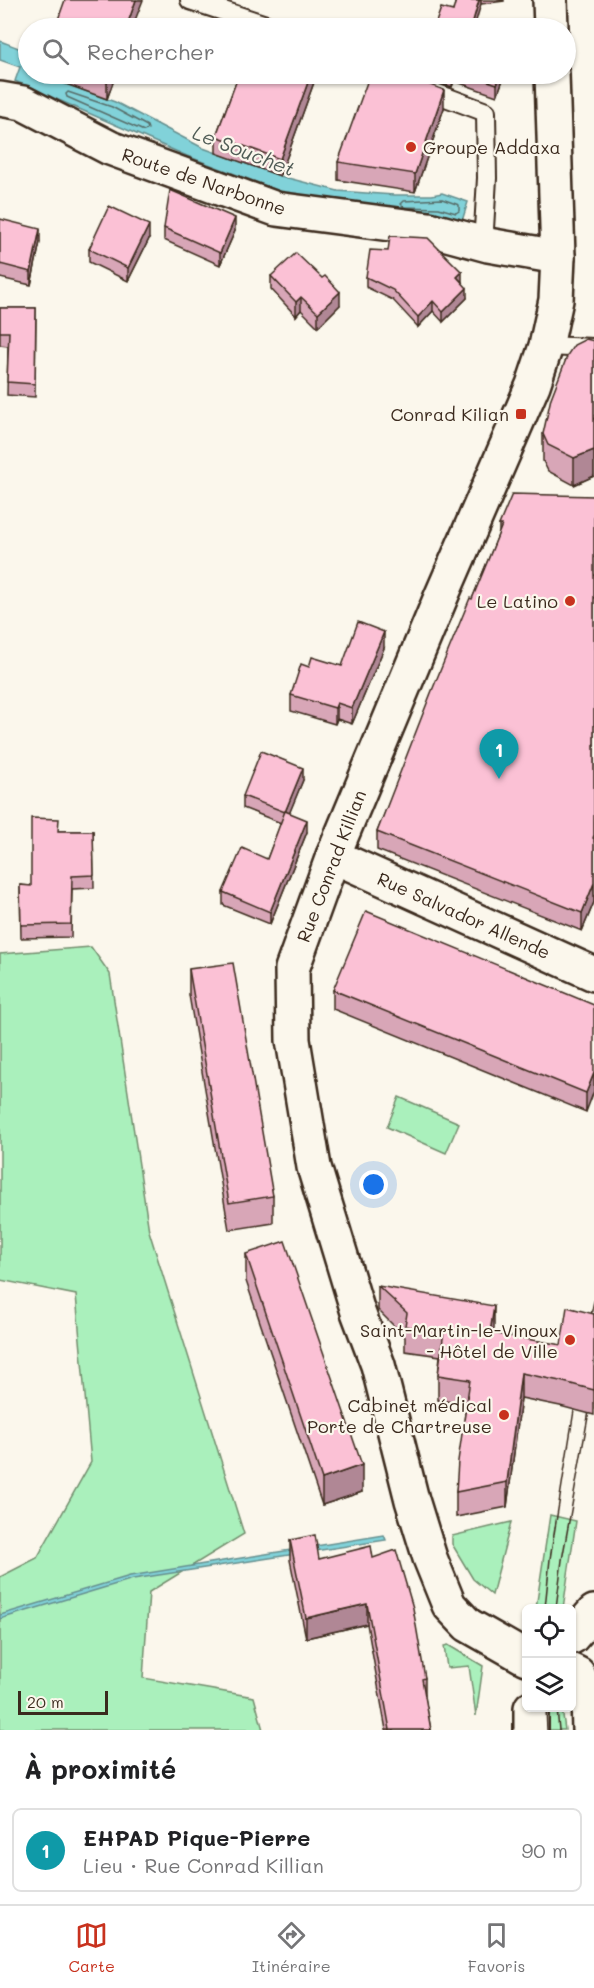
<!DOCTYPE html>
<html lang="fr">
<head>
<meta charset="utf-8">
<style>
  :root { --surface:#fff; --page:#f2f2f2; --text:#202124; --muted:#757577; --line:#e0e0e0; --accent:#c8321e }
  body { margin:0; font-family:Mali,sans-serif; background:var(--page); color:var(--text) }
  .controls { position:absolute; right:18px; bottom:18px; display:grid; overflow:hidden; border-radius:9px; box-shadow:0 2px 4px #0004 }
  .controls button { width:54px; height:54px; display:grid; place-items:center; padding:0; border:0; border-bottom:2px solid var(--line); background:var(--surface); color:var(--text); font:30px sans-serif }
  .scale { position:absolute; left:18px; bottom:15px; width:90px; box-sizing:border-box; padding-left:6px; border:3px solid #3b2a1e; border-top:0; font-size:16px; line-height:21px; white-space:nowrap; color:#3b2a1e; -webkit-text-stroke:4px #fbf7ec; paint-order:stroke }
  .you { position:absolute; left:374px; top:1185px; width:21px; height:21px; margin:-15px; border:4px solid #fff; border-radius:50%; background:#1a73e8; box-shadow:0 0 0 9px #1a73e833 }
  .badge { display:grid; place-items:center; width:39px; height:39px; border-radius:50%; background:var(--accent); color:#fff; font-size:20px; font-weight:700 }
  .pin { position:absolute; translate:-50% -50px; filter:drop-shadow(0 2px 3px #0008) }
  .pin::after { content:''; position:absolute; top:32px; width:21px; height:18px; background:inherit; clip-path:polygon(0 0,100% 0,50% 100%) }
  .list { margin:0; padding:0; list-style:none }
  h2 { display:flex; justify-content:space-between; align-items:center; height:78px; margin:0; padding:0 24px; font-size:26px }
  h2 small { font-size:20px; font-weight:400; color:var(--muted) }
  .list li { display:grid; grid-template-columns:39px 1fr auto; gap:18px; align-items:center; box-sizing:border-box; height:84px; margin:0 12px 12px; padding:0 12px; border:2px solid var(--line); border-radius:9px }
  .list b { display:block; font-size:22px; white-space:nowrap }
  .list p { margin:0; font-size:20px; white-space:nowrap; color:var(--muted) }
  .list em { font-size:20px; font-style:normal; color:var(--muted) }
  .icon { flex:none; width:33px; height:33px; fill:none; stroke:currentColor; stroke-width:2; stroke-linecap:round; stroke-linejoin:round }
  .map { position:relative; flex:none; width:594px; height:1730px; overflow:hidden }
  .search { position:absolute; background:var(--surface); box-shadow:0 2px 4px #0004; left:18px; right:18px; top:18px; height:66px; display:flex; align-items:center; gap:15px; box-sizing:border-box; padding:0 21px; border-radius:33px; color:var(--muted); font-size:22px }
  .sheet { height:174px; background:var(--surface) }
  nav { display:flex; justify-content:space-around; align-items:center; box-sizing:border-box; height:84px; border-top:2px solid var(--line); background:var(--surface); font-size:16px; color:var(--muted) }
  nav a { display:grid; justify-items:center; gap:3px }
  nav .on { color:var(--accent) }
  .map>svg:first-child { display:block }
</style>
</head>
<body>
<div class="map">
<svg width="594" height="1730" viewBox="0 0 594 1730">
  <rect width="100%" height="100%" fill="#fbf7ec"/>
  <filter id="ink" filterUnits="userSpaceOnUse"><feTurbulence type="fractalNoise" baseFrequency=".0167" numOctaves="2"/><feDisplacementMap in="SourceGraphic" scale="12" xChannelSelector="R" yChannelSelector="G"/><feConvolveMatrix kernelMatrix="1 2 1 2 8 2 1 2 1" color-interpolation-filters="sRGB"/></filter>
  <g filter="url(#ink)">
    <g fill="#aaf0bc" stroke="#728d6d" stroke-width="1.5">
      <polygon points="91,947 110,974 149,1231 244,1534 149,1592 143,1678 254,1697 263,1730 0,1730 0,1577 37,1558 91,1462 76,1295 0,1280 0,954"/>
      <polygon points="399,1097 459,1123 446,1153 387,1127"/>
      <polygon points="550,1515 576,1521 563,1608 536,1608"/>
      <polygon points="511,1522 492,1595 473,1579 452,1544 452,1536"/>
      <polygon points="448,1645 483,1666 476,1716 469,1666 447,1668 444,1646"/>
      <polygon points="545,1708 562,1708 565,1730 538,1730"/>
    </g>
    <g fill="#81d2d9" stroke="#658f8e" stroke-width="1.5">
      <path d="M0,41C23,50 28,47 28,74H42L44,76L115,102L203,148L280,176L338,191L394,195H432L442,193L468,202L462,221L439,214L323,207L187,156L15,81L20,67L0,60Z"/>
      <polygon points="384,1535 386,1540 133,1579 0,1619 0,1615 130,1576"/>
    </g>
    <g fill="none" stroke-linecap="round" stroke-linejoin="round">
      <g stroke="#576d69" stroke-width="1.5">
        <polygon points="68,92 112,107 147,126 148,129 144,131 67,97 66,94"/>
        <polygon points="442,199 459,205 459,211 456,213 439,208 404,207 401,204 404,201"/>
      </g>
      <defs>
        <g id="lane">
          <polyline points="190,0 275,28"/>
          <polyline points="384,74 486,112 487,178 484,229 488,245"/>
          <polyline points="546,346 594,348"/>
        </g>
        <g id="street">
          <polyline points="0,99 23,103 110,148 276,209 429,229 488,245 558,257"/>
          <polyline points="333,856 594,974"/>
        </g>
        <g id="secondary">
          <polyline points="550,0 551,28"/>
          <polyline points="572,1637 594,1612"/>
          <polyline points="526,1658 468,1625 449,1605 430,1558 412,1500 378,1365 358,1312 314,1167 293,1040 292,969 333,856 441,597 533,385 546,346 556,300 558,257 552,74"/>
          <polyline points="572,1671 578,1674 588,1698 589,1730"/>
          <polyline points="531,1730 531,1708"/>
        </g>
      </defs>
      <use href="#lane" stroke="#3b2a1e" stroke-width="22"/>
      <use href="#street" stroke="#3b2a1e" stroke-width="38"/>
      <use href="#secondary" stroke="#3b2a1e" stroke-width="38"/>
      <use href="#lane" stroke="#fbf7ec" stroke-width="18"/>
      <use href="#street" stroke="#fbf7ec" stroke-width="33"/>
      <use href="#secondary" stroke="#fbf7ec" stroke-width="33"/>
      <g stroke="#3b2a1e" stroke-width="1.5">
        <polyline points="588,1330 594,1301"/>
        <polyline points="545,1608 550,1559 577,1392"/>
        <polyline points="556,1608 562,1560 594,1384"/>
        <polyline points="546,1708 547,1730"/>
        <polyline points="557,1708 559,1730"/>
      </g>
    </g>
    <g fill="#d8a6b7" stroke="#3b2a1e" stroke-width="1.5">
      <polygon points="456,0 504,0 504,1 481,4 453,11"/>
      <polygon points="44,74 116,74 107,99 44,76"/>
      <polygon points="239,74 317,74 280,176 216,153 216,136"/>
      <polygon points="422,74 505,74 497,96 454,81 452,87 422,76"/>
      <polygon points="444,108 415,192 338,180 338,162"/>
      <polygon points="0,221 40,242 31,285 0,278"/>
      <polygon points="164,228 235,231 220,265 164,240"/>
      <polygon points="149,239 128,281 89,262 89,249"/>
      <polygon points="271,276 322,278 340,305 318,327 301,310 296,316 271,289"/>
      <polygon points="366,277 462,282 467,298 443,322 433,311 418,327 393,300 366,287"/>
      <polygon points="0,308 36,308 35,397 7,395 8,346 0,345"/>
      <polygon points="594,341 594,476 574,485 548,471 543,461 543,434"/>
      <polygon points="594,496 594,902 582,931 377,850 377,832 488,560 499,533 499,525"/>
      <polygon points="384,648 352,724 337,719 335,724 291,711 291,695 309,667 342,666"/>
      <polygon points="303,780 289,813 307,832 270,924 223,905 223,892 267,859 281,823 243,808 243,796"/>
      <polygon points="58,831 93,831 94,888 72,889 71,937 21,938 20,885 31,886"/>
      <polygon points="189,969 273,1196 273,1223 229,1230 189,995"/>
      <polygon points="333,990 594,1005 586,1112 333,1009"/>
      <polygon points="246,1254 362,1492 322,1505 246,1281"/>
      <polygon points="378,1286 493,1333 561,1345 594,1314 594,1415 560,1406 521,1398 507,1507 456,1517 456,1492 466,1404 438,1400 438,1375 440,1356 405,1351 405,1337 378,1310"/>
      <polygon points="290,1540 319,1559 373,1558 425,1678 425,1698 431,1730 386,1730 367,1624 306,1638 290,1560"/>
    </g>
    <g fill="#b08795" stroke="#3b2a1e" stroke-width="1.5">
      <polygon points="136,0 143,0 132,28 126,28"/>
      <polygon points="479,0 481,0 481,4 474,28 471,28"/>
      <polygon points="110,74 116,74 107,99 107,82"/>
      <polygon points="311,74 317,74 280,176 280,159"/>
      <polygon points="453,74 454,74 454,81 452,87"/>
      <polygon points="501,74 505,74 497,96 497,84"/>
      <polygon points="444,90 444,108 415,192 415,174"/>
      <polygon points="235,218 235,231 220,265 220,253"/>
      <polygon points="149,225 149,239 128,281 128,268"/>
      <polygon points="40,229 40,242 31,285 31,272"/>
      <polygon points="462,272 462,282 457,277"/>
      <polygon points="467,288 467,298 443,322 443,312"/>
      <polygon points="340,292 340,305 318,327 318,313"/>
      <polygon points="301,297 301,310 296,316 296,302"/>
      <polygon points="433,301 433,311 418,327 418,317"/>
      <polygon points="594,450 594,476 574,485 574,458"/>
      <polygon points="384,632 384,648 352,724 352,708"/>
      <polygon points="337,703 337,719 335,724 335,708"/>
      <polygon points="303,768 303,780 285,824 285,812"/>
      <polygon points="307,820 307,832 270,924 270,912"/>
      <polygon points="594,883 594,902 582,931 582,913"/>
      <polygon points="594,1073 594,1091 586,1112 586,1093"/>
      <polygon points="494,1306 494,1331 490,1357 490,1333"/>
      <polygon points="521,1373 521,1398 507,1507 507,1482"/>
      <polygon points="362,1465 362,1492 322,1505 322,1479"/>
      <polygon points="367,1604 367,1624 306,1638 306,1618"/>
    </g>
    <g fill="#fbc1d5" stroke="#3b2a1e" stroke-width="1.5">
      <polygon points="65,0 136,0 126,28 55,28"/>
      <polygon points="456,0 479,0 471,28 434,28 441,8 453,11"/>
      <polygon points="258,21 279,28 256,28"/>
      <polygon points="84,74 110,74 107,82"/>
      <polygon points="239,74 311,74 280,159 216,136"/>
      <polygon points="370,74 401,74 444,90 415,174 338,162"/>
      <polygon points="467,74 501,74 497,84"/>
      <polygon points="170,190 235,218 220,253 164,228"/>
      <polygon points="109,206 149,225 128,268 89,249"/>
      <polygon points="0,219 40,229 31,272 0,264"/>
      <polygon points="390,236 428,238 462,272 457,277 467,288 443,312 433,301 418,317 393,290 366,277 370,250 388,251"/>
      <polygon points="296,253 322,278 325,276 340,292 318,313 301,297 296,302 271,276"/>
      <polygon points="0,308 36,308 35,384 7,382 9,332 0,332"/>
      <polygon points="586,339 594,341 594,450 574,458 548,445 543,434 551,398 568,354 574,345"/>
      <polygon points="512,494 594,496 594,835 593,838 594,839 594,883 582,913 377,832 431,693 470,598 472,599 488,560 502,525 499,525"/>
      <polygon points="358,622 384,632 352,708 337,703 335,708 291,695 301,664 309,667 312,657 342,666"/>
      <polygon points="261,751 303,768 285,812 243,796"/>
      <polygon points="285,811 307,820 270,912 223,892 242,848 267,859"/>
      <polygon points="31,818 59,819 58,831 93,831 94,875 72,876 71,924 21,925 20,885 31,886"/>
      <polygon points="366,911 594,1005 594,1073 586,1093 333,990"/>
      <polygon points="233,963 273,1196 229,1203 189,969"/>
      <polygon points="285,1241 362,1465 322,1479 246,1254"/>
      <polygon points="378,1286 494,1306 490,1333 561,1345 567,1307 594,1314 594,1390 560,1381 521,1373 507,1482 456,1492 458,1461 470,1380 438,1375 444,1331 405,1326 407,1313"/>
      <polygon points="315,1535 319,1559 371,1546 373,1558 396,1550 413,1608 425,1678 422,1679 431,1730 390,1730 367,1604 306,1618 290,1540"/>
    </g>
  </g>
  <g fill="#c8321e" stroke="#fbf7ec" stroke-width="2">
    <circle cx="411" cy="147" r="6"/>
    <rect x="515" y="408" width="12" height="12" rx="3"/>
    <circle cx="570" cy="601" r="6"/>
    <circle cx="570" cy="1340" r="6"/>
    <circle cx="504" cy="1415" r="6"/>
  </g>
  <g text-anchor="middle" dominant-baseline="central" stroke-width="4.5" stroke-linejoin="round" paint-order="stroke">
    <g font-size="18" fill="#3b2a1e" stroke="#fbf7ec" text-anchor="end">
      <text x="423" y="147" text-anchor="start">Groupe Addaxa</text>
      <text x="509" y="414">Conrad Kilian</text>
      <text x="558" y="601">Le Latino</text>
      <text x="558" y="1330">Saint-Martin-le-Vinoux<tspan x="558" dy="21">- Hôtel de Ville</tspan></text>
      <text x="492" y="1405">Cabinet médical<tspan x="492" dy="21">Porte de Chartreuse</tspan></text>
    </g>
    <g font-size="18" fill="#3b2a1e" stroke="#fbf7ec">
      <text transform="translate(204 181) rotate(19)">Route de Narbonne</text>
      <text transform="translate(331 866) rotate(-69)">Rue Conrad Killian</text>
      <text transform="translate(464 915) rotate(24)">Rue Salvador Allende</text>
    </g>
    <g font-size="20" font-style="italic" fill="#505c56" stroke="#fbf7ec">
      <text transform="translate(244 150) rotate(21)">Le Souchet</text>
    </g>
  </g>
</svg>
<div class="controls">
<button><svg class="icon" aria-label="locate" viewBox="0 0 24 24"><circle cx="12" cy="12" r="6"/><path d="M12 2v4M12 18v4M2 12h4M18 12h4"/></svg></button>
<button><svg class="icon" aria-label="layers" viewBox="0 0 24 24"><path d="M12 4l9 5-9 5-9-5zM3 14l9 5 9-5"/></svg></button>
</div>
<div class="scale">20 m</div>
<div class="you"></div>
<div class="pin badge" style="left:499px;top:779px;background:#0f9aa8">1</div>
<div class="search"><svg class="icon" aria-label="search" viewBox="0 0 24 24"><circle cx="10" cy="10" r="6"/><path d="M15 15l6 6"/></svg>Rechercher</div>
</div>
<section class="sheet">
<h2>À proximité<small></small></h2>
<ul class="list">
<li><span class="badge" style="background:#0f9aa8">1</span><div><b>EHPAD Pique-Pierre</b><p>Lieu · Rue Conrad Killian</p></div><em>90 m</em></li>
</ul>
</section>
<nav>
<a class="on"><svg class="icon" aria-label="map" viewBox="0 0 24 24"><path d="M3 6l6-2 6 2 6-2v14l-6 2-6-2-6 2zM9 4v14M15 6v14"/></svg>Carte</a>
<a><svg class="icon" aria-label="directions" viewBox="0 0 24 24"><path d="M12 3l9 9-9 9-9-9zM9 14v-3h6M13 9l2 2-2 2"/></svg>Itinéraire</a>
<a><svg class="icon" aria-label="saved" viewBox="0 0 24 24"><path d="M7 4h10v16l-5-4-5 4z"/></svg>Favoris</a>
</nav>
</body>
</html>
